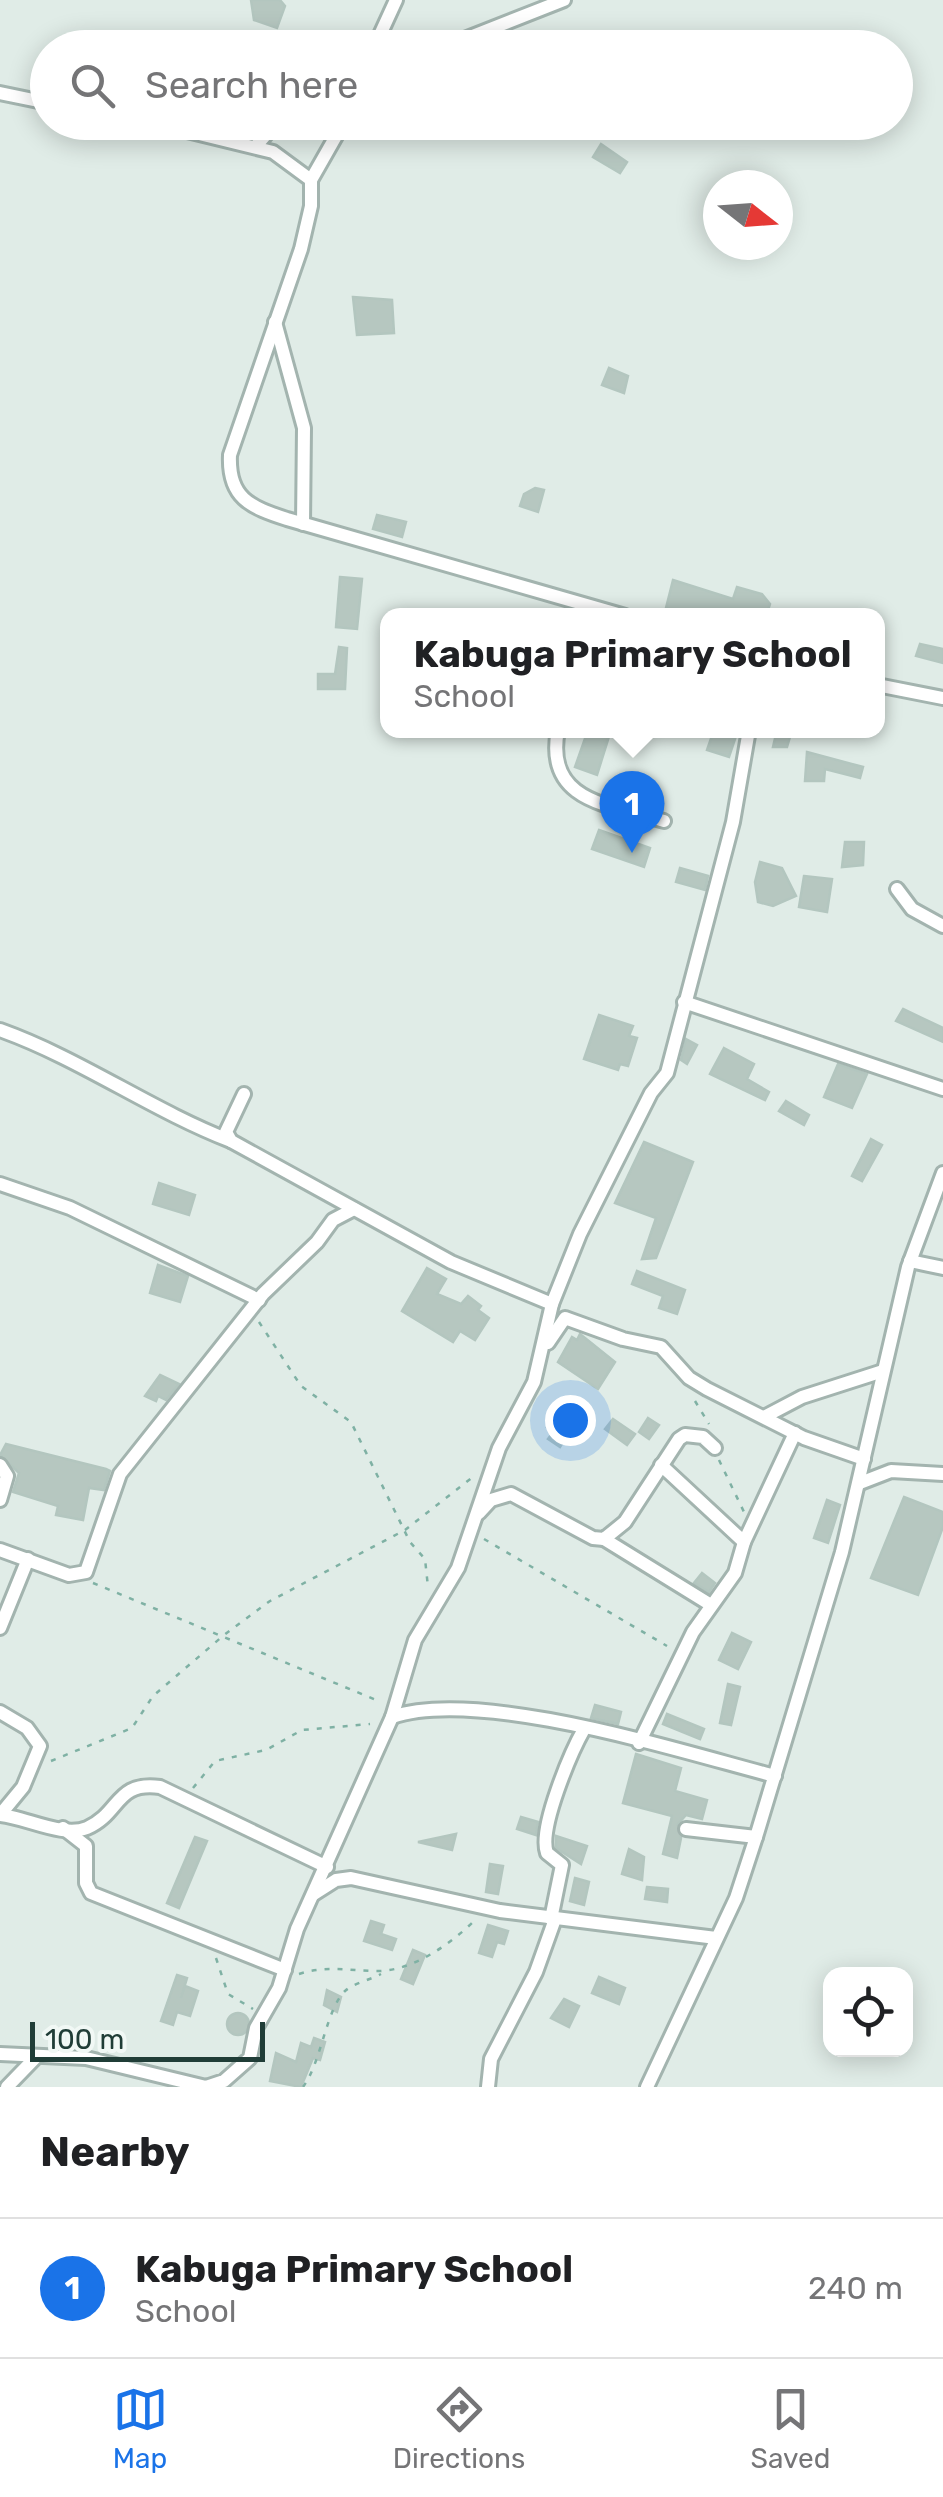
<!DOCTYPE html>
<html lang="en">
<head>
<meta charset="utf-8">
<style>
  :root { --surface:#fff; --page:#f2f2f2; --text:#202124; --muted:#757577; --line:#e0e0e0; --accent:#1a73e8 }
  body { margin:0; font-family:Rubik,sans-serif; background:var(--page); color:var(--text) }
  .controls { position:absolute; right:30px; bottom:30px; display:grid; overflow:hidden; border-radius:20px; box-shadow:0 5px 25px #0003 }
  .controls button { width:90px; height:90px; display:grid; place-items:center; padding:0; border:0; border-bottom:2px solid var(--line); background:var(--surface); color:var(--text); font:50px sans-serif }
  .compass { position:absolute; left:703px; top:170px; width:90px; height:90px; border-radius:50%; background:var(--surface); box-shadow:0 5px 25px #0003; rotate:107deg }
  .scale { position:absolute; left:30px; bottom:25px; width:235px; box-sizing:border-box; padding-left:10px; border:5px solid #203d37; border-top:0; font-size:28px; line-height:35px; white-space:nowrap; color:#203d37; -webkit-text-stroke:8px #f1f8f5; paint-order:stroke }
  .you { position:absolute; left:570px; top:1420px; width:35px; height:35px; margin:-25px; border:8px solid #fff; border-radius:50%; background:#1a73e8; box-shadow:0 0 0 15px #1a73e833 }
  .badge { display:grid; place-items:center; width:65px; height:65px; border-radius:50%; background:var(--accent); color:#fff; font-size:32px; font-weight:700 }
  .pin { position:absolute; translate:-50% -82px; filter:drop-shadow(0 2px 5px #0008) }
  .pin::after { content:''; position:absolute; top:52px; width:35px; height:30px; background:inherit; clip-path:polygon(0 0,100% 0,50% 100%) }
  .popup { position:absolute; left:380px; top:608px; width:505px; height:130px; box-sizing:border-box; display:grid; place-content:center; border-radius:20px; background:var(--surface); filter:drop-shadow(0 2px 8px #0005); font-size:32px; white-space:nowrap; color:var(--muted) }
  .popup b { font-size:38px; color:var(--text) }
  .popup::after { content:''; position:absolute; left:50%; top:100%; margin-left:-20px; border:20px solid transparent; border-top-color:var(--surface) }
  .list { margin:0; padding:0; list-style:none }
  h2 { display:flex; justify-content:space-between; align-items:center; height:130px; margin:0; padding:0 40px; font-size:42px }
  h2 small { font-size:32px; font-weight:400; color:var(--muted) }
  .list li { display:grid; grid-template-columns:65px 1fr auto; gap:30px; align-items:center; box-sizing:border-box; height:140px; padding:0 40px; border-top:2px solid var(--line) }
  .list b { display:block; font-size:38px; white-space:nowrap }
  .list p { margin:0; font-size:32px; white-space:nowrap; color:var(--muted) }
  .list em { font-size:32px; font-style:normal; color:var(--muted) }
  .icon { flex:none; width:55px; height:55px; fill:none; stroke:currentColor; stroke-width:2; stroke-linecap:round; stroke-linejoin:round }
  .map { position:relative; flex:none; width:943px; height:2087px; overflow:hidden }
  .search { position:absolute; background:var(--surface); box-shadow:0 5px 25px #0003; left:30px; right:30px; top:30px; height:110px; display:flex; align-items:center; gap:25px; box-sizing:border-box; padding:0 35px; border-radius:55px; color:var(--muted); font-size:38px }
  .sheet { height:270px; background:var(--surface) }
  nav { display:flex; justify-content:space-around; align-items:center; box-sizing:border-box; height:140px; border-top:2px solid var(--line); background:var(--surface); font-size:28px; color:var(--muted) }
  nav a { display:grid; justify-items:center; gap:5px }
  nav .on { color:var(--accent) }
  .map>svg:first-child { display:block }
</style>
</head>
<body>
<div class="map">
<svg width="943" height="2087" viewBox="0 0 943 2087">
  <rect width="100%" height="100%" fill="#e0ece7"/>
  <g fill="#b6c7c0" stroke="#b3c6bf" stroke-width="2.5">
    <polygon points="251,0 280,0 285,6 277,28 254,20"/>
    <polygon points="601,144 627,162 620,173 593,157"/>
    <polygon points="353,297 392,300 394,333 357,335"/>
    <polygon points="609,368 628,376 624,393 602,385"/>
    <polygon points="535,488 544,490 538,512 520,506 524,494"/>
    <polygon points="377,515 406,522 402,537 373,529"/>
    <polygon points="340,577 362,579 357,629 336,627"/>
    <polygon points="673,580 733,599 737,587 762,594 770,604 766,616 688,616 666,608"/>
    <polygon points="920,644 943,649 943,663 916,656"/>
    <polygon points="339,647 347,648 345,689 318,689 318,674 335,674"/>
    <polygon points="588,730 611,730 597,775 575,767"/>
    <polygon points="714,730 738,730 729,757 707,750"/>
    <polygon points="777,730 792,730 787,747 773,747"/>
    <polygon points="807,752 863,767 860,778 825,769 824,781 805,781"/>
    <polygon points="599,830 650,848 644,867 592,849"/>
    <polygon points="845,842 864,842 863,865 842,867"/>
    <polygon points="760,862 782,868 796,896 773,906 758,902 755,882"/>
    <polygon points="680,868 708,876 705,890 676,882"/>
    <polygon points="804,876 832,879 827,912 799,907"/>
    <polygon points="903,1009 943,1028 943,1042 896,1021"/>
    <polygon points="599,1015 633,1026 629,1036 637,1038 628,1066 620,1064 618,1070 584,1059"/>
    <polygon points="686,1039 697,1045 687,1064 681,1060"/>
    <polygon points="724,1048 754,1064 747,1079 769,1092 765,1100 710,1074"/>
    <polygon points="838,1064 867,1074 852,1108 824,1097"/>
    <polygon points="786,1101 809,1115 804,1125 779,1111"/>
    <polygon points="871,1139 882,1145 862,1181 852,1176"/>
    <polygon points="644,1142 693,1162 656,1258 642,1259 656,1218 615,1203"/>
    <polygon points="159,1183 195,1195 189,1215 153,1204"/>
    <polygon points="158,1265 188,1276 180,1302 150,1293"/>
    <polygon points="427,1268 446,1279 437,1294 461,1304 468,1296 481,1306 478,1310 489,1318 475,1340 460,1331 453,1342 402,1311"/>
    <polygon points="637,1271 685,1290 677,1314 659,1308 663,1296 632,1284"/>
    <polygon points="580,1334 615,1362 598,1389 558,1362 572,1337 577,1340"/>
    <polygon points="160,1375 179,1384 166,1400 158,1396 156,1401 145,1396"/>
    <polygon points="554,1416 572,1428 560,1447 548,1439 554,1431 547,1427"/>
    <polygon points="648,1418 659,1425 649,1439 639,1432"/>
    <polygon points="613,1419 635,1434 627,1445 605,1429"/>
    <polygon points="6,1444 106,1469 110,1471 104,1490 89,1488 83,1520 56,1515 58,1506 13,1492 19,1473 0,1455"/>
    <polygon points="904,1497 943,1512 943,1527 918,1595 871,1578"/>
    <polygon points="827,1500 840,1505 828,1543 814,1538"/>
    <polygon points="702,1573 715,1583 709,1592 694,1583"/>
    <polygon points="732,1633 751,1642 738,1669 719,1660"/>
    <polygon points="728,1684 740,1687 731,1725 720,1723"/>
    <polygon points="595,1705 621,1712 618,1724 591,1718"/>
    <polygon points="667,1714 704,1729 700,1739 663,1724"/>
    <polygon points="636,1754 681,1768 675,1791 707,1800 702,1819 686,1815 678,1824 681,1838 677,1858 663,1854 672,1816 623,1803"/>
    <polygon points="521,1817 538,1822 536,1835 517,1829"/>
    <polygon points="456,1834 452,1850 418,1842"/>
    <polygon points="556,1836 587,1846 581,1864 556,1848"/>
    <polygon points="195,1837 207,1841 179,1908 167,1903"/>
    <polygon points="629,1849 644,1857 642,1880 622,1874"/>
    <polygon points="490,1864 503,1866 498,1894 486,1892"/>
    <polygon points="575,1878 589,1882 584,1905 570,1901"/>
    <polygon points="647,1887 668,1889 667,1902 645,1899"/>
    <polygon points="371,1921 384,1925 381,1934 396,1939 392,1950 364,1941"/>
    <polygon points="488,1925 508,1931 504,1944 497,1942 492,1957 479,1953"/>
    <polygon points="413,1950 425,1955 413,1984 401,1979"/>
    <polygon points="177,1975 187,1978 181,1998 185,1986 198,1991 190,2016 177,2012 173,2025 161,2021"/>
    <polygon points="599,1977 625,1988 619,2004 592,1993"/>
    <polygon points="327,1990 341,1997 337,2012 324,2005"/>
    <polygon points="564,1999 579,2006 569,2027 551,2018"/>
    <circle cx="238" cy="2024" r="11"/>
    <polygon points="314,2038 325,2042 320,2060 313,2058 301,2087 270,2081 276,2053 296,2062 301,2043 311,2047"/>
  </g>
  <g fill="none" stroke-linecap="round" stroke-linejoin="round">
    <defs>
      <g id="minor">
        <polyline points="374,48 396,0"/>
        <polyline points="442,48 564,0"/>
        <polyline points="0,93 48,103"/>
        <path d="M150,122L273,152L311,180V206L301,249L230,455C228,498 250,507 287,519L625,616"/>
        <polyline points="255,147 277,122"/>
        <polyline points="311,180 344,122"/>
        <polyline points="275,322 304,428 303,524"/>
        <polyline points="877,685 943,698"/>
        <path d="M558,730C544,803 611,805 664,821"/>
        <polyline points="897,889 912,909 943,926"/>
        <polyline points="684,1002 943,1089"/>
        <path d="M0,1030C81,1059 151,1110 231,1141"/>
        <polyline points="244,1094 226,1132 231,1141 451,1262 552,1304"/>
        <polyline points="0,1184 70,1208 259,1300"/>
        <polyline points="910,1261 943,1268"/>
        <polyline points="548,1343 565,1318 623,1339 661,1347 689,1378 707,1389 804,1438 864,1459"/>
        <polyline points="764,1417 802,1397 883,1371"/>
        <polyline points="0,1465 7,1476 0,1500"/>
        <polyline points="661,1465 744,1542"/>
        <polyline points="860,1483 891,1471 943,1474"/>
        <polyline points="479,1513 491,1500 511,1494 593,1538 604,1539 625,1522 679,1439 685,1435 703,1437 715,1448"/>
        <polyline points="604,1539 711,1605"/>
        <polyline points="0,1550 69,1575 86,1572 120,1474 263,1294 317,1242 333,1220 354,1209"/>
        <polyline points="0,1628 28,1559"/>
        <polyline points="0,1712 27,1728 40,1746 23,1787 0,1815"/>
        <path d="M392,1717C479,1687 682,1752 775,1776"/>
        <polyline points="639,1743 693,1632 735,1573 744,1542 795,1433"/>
        <path d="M0,1815C25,1817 63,1838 87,1828C121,1813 115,1781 160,1787L327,1867"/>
        <polyline points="63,1828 86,1846 86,1883 91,1893 285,1970"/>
        <polyline points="686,1829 756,1837"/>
        <polyline points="314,1894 336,1880 351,1878 500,1911 716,1938"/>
        <path d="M551,1919L562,1865L547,1853C538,1829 571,1752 584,1729"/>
        <polyline points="0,2054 86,2058 206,2087 224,2081 250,2058 256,2028 279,1988 297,1929 392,1717 415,1640 458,1568 499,1448 534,1382 552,1304 580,1234 651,1093 667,1073 733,822 749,730"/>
        <polyline points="7,2087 37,2056"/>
        <polyline points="488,2087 491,2059 536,1972 555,1919"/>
        <polyline points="647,2087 736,1898 756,1837 842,1552 908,1267 943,1173"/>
      </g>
    </defs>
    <use href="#minor" stroke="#a3b4af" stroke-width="18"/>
    <g stroke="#7fb1a4" stroke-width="2.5" stroke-dasharray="5 8" stroke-linecap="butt">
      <polyline points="259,1322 301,1386 351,1422 410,1542 425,1559 428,1587"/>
      <polyline points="695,1401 709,1424"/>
      <polyline points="719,1460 744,1512"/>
      <polyline points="484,1539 667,1646"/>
      <polyline points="93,1583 381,1702"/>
      <polyline points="51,1761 132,1728 153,1696 224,1635 270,1601 405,1530 474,1476"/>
      <polyline points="193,1788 215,1761 266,1750 302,1730 370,1724"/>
      <polyline points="216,1958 228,1994 253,2009"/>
      <path d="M299,1974C326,1965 351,1971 378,1971C413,1971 452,1943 475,1920"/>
      <path d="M303,2087C322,2061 326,2009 345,1991C354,1983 370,1980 381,1974"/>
    </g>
    <use href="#minor" stroke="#fff" stroke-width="12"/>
  </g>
</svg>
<div class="controls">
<button><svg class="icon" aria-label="locate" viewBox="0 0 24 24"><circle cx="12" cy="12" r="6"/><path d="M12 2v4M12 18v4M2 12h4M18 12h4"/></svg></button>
</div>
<svg class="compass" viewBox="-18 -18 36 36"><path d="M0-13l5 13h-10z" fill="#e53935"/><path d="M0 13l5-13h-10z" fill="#757577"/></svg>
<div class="scale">100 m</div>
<div class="you"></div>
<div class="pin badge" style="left:632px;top:853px">1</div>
<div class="popup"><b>Kabuga Primary School</b>School</div>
<div class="search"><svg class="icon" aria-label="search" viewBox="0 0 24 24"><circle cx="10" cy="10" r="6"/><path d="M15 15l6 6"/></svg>Search here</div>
</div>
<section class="sheet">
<h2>Nearby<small></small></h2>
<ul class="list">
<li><span class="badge">1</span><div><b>Kabuga Primary School</b><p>School</p></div><em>240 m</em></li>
</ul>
</section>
<nav>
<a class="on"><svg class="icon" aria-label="map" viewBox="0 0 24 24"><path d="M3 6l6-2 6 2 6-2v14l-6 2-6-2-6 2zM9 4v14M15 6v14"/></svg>Map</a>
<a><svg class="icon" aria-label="directions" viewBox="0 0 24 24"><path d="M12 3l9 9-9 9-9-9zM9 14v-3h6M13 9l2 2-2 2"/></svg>Directions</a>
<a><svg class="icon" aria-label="saved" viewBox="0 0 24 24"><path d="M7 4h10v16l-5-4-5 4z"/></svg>Saved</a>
</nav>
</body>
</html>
